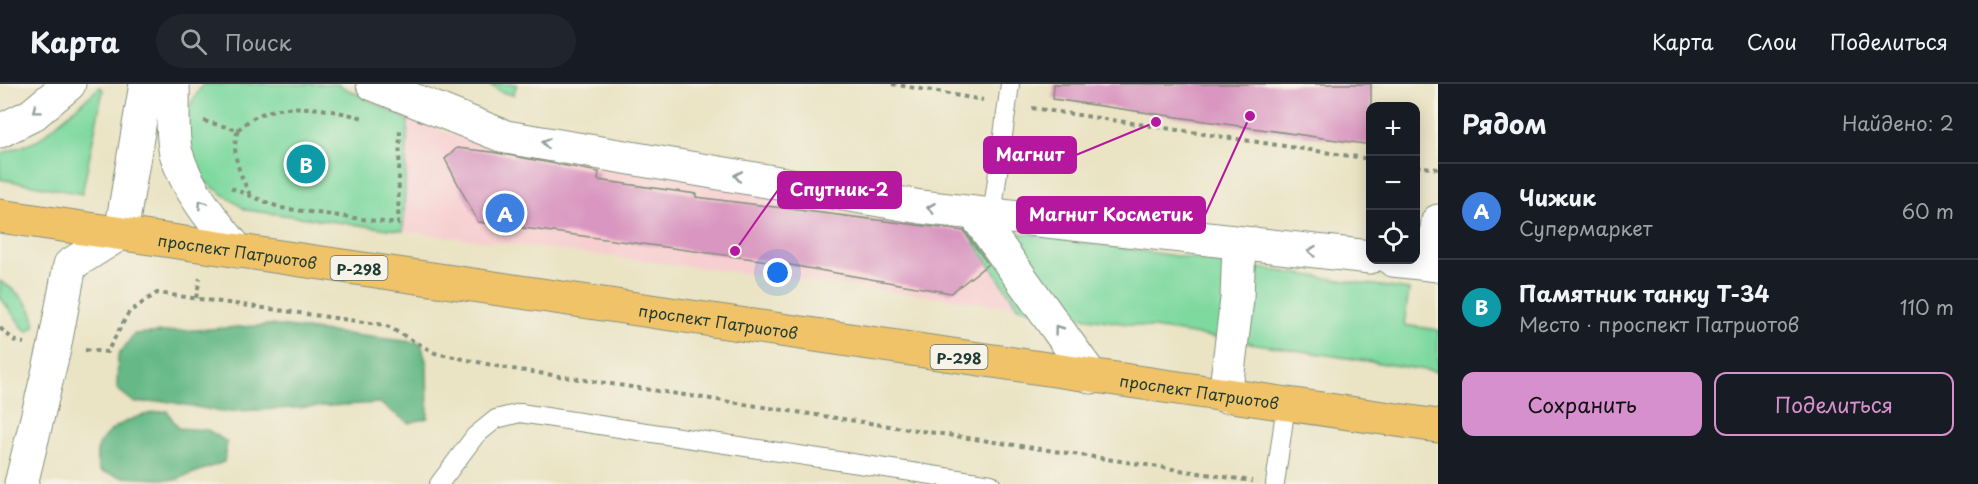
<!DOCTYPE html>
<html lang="ru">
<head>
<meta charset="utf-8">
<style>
  :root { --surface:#171b24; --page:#20242c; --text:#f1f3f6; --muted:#9ea1a6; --line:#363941; --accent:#d690ce }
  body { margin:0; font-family:"Playpen Sans",sans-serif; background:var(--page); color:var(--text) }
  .controls { position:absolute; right:18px; top:18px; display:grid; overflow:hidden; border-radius:12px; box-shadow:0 3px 15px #0003 }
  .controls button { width:54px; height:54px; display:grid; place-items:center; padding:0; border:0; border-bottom:2px solid var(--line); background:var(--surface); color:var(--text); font:30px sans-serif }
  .you { position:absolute; left:778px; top:189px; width:21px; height:21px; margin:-15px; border:4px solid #fff; border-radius:50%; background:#1a73e8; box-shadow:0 0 0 9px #1a73e833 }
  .badge { display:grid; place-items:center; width:39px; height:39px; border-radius:50%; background:var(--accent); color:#fff; font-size:20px; font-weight:700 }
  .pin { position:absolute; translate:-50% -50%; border:3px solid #fff; box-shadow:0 2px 6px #0006 }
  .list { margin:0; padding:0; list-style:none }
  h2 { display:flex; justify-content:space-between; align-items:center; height:78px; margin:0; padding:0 24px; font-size:26px }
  h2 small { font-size:20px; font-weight:400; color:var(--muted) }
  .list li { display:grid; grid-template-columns:39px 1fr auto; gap:18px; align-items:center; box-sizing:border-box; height:96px; padding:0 24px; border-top:2px solid var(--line) }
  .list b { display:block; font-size:22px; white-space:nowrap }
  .list p { margin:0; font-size:20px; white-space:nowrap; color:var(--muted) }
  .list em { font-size:20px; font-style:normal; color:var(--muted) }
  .actions { display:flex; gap:12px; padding:18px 24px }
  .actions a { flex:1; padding:14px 0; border:2px solid var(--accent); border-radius:12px; text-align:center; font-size:21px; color:var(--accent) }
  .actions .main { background:var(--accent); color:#111 }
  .icon { flex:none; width:33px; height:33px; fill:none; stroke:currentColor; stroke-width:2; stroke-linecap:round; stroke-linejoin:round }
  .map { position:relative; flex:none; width:1438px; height:400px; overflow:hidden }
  header { display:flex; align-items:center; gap:36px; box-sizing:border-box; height:84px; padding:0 30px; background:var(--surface); border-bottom:2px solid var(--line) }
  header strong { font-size:28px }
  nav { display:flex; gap:33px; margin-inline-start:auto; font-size:21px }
  .search { width:420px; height:54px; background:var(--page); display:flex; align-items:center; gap:15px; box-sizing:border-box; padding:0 21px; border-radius:33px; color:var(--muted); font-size:22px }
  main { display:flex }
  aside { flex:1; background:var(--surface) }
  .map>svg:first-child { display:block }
</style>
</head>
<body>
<header>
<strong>Карта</strong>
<div class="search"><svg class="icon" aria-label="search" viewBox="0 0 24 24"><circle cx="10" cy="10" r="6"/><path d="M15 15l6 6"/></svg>Поиск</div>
<nav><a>Карта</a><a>Слои</a><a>Поделиться</a></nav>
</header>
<main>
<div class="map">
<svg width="1438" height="400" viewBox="0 0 1438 400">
  <rect width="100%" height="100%" fill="#f7f3e8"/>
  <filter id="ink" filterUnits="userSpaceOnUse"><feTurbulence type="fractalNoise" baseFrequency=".0167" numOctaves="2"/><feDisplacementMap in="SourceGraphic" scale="12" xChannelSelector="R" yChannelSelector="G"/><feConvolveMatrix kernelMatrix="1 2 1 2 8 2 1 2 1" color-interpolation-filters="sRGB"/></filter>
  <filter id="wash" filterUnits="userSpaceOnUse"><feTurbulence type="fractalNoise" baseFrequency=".008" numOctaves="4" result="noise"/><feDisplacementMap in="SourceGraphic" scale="24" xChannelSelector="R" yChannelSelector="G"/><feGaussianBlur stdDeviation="1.35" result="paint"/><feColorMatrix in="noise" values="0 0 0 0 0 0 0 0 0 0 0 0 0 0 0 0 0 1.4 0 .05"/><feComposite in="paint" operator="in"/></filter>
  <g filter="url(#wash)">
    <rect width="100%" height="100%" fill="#eae3c4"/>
    <polygon fill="#f7cfd1" points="408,36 485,61 956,132 1018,223 403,147"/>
    <g fill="#7ed99f" stroke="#4e8b6a" stroke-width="1.5">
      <polygon points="203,0 337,0 408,36 403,147 246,126 194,90 184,31"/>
      <polygon points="489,0 517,0 513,11 501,8"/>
      <polygon points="100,3 103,6 82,110 0,95 0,70 37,57"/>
      <polygon points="963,141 1409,206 1404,241 1438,246 1438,288 1018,223"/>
      <path d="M0,197C14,205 38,224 34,242L28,247L24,245L0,213Z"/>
    </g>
    <g fill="#66b986" stroke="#427b5d" stroke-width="1.5">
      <polygon points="270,241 421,259 427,280 428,334 409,339 379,319 222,328 165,317 135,319 117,305 118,272 134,250"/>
      <path d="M167,327L178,344L208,346L227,358L224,378L175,396L122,393L100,387C83,348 137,329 167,327Z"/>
    </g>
    <g id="blocks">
      <g fill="#d996c0">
        <polygon points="1054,0 1371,0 1371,61 1053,15"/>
        <polygon points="457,64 492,68 599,88 598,96 696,110 696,113 964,147 988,180 951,209 761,176 478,138 445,75"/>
      </g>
    </g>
  </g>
  <g filter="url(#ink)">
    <use href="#blocks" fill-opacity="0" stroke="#84907c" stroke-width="1.5"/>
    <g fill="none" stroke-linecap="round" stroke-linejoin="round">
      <defs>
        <g id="service">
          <polyline points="992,132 1010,0"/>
          <polyline points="439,400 475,352 496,335 520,329 991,400"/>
          <polyline points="1275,400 1286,320"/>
        </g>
        <g id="minor">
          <polyline points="975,130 1092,293"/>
          <polyline points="1433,180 1438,137"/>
          <polyline points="1225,312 1237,215 1239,159"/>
          <polyline points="21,400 54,265 70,181 121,149"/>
        </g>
        <g id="tertiary">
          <path d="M173,0C174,21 171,49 176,69C187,106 214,138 238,167"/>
          <polyline points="373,0 506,53 921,123 1370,173"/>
          <polyline points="0,47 32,31 69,0"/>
          <polyline points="121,149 146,0"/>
          <polyline points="1393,176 1438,181"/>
        </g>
        <g id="trunk">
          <path id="s1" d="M0,132L1438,342"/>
        </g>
      </defs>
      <use href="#service" stroke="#84907c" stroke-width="20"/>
      <use href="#minor" stroke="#84907c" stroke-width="35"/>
      <use href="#tertiary" stroke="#84907c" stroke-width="35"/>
      <use href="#trunk" stroke="#84907c" stroke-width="35"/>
      <g stroke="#84907c" stroke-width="4" stroke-dasharray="4.5 4.5" stroke-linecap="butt">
        <polyline points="892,0 983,16"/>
        <polyline points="1032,24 1370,75"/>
        <path d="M204,37L238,46C230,69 240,90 250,111"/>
        <path d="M238,46C271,12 323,24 364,34"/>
        <polyline points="1416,82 1438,85"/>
        <polyline points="231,104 281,124 398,140 400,44"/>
        <polyline points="196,214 200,194"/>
        <polyline points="0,244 15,257 24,259"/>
        <polyline points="85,266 107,268 129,228 157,209 385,241 435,269 506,284 1252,397"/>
      </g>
      <use href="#service" stroke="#fff" stroke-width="18"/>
      <use href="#minor" stroke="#fff" stroke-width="33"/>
      <use href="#tertiary" stroke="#fff" stroke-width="33"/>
      <use href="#trunk" stroke="#f1c369" stroke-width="33"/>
    </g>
    <defs><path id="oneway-chevron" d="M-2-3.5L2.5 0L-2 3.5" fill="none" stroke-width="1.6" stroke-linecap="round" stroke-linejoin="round" transform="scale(1.5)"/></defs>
    <g stroke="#8f9e9a">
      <use href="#oneway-chevron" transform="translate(36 26) rotate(143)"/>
      <use href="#oneway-chevron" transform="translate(546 59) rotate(-170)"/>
      <use href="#oneway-chevron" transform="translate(738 92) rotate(-170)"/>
      <use href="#oneway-chevron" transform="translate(202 120) rotate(-123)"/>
      <use href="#oneway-chevron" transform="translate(931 124) rotate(-173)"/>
      <use href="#oneway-chevron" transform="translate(1312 167) rotate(-174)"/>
      <use href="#oneway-chevron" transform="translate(1058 245) rotate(-127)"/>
    </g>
  </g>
  <g text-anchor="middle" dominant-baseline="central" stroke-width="4.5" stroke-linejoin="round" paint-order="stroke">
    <g fill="#f7f3e8" stroke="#60746a" stroke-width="1.5">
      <rect x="330.5" y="172" width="57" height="24" rx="4.5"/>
      <rect x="930.5" y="261" width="57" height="24" rx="4.5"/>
    </g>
    <g font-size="15" font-weight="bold" fill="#1f3d34">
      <text x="359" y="184">Р-298</text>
      <text x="959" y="273">Р-298</text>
    </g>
    <g font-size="16" fill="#1f3d34" stroke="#f7f3e8">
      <text stroke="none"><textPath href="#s1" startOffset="240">проспект Патриотов</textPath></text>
      <text stroke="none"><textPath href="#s1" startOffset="726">проспект Патриотов</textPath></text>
      <text stroke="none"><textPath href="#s1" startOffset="1212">проспект Патриотов</textPath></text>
    </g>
  </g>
  <path fill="none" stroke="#b5179e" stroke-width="2" d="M1156 38L1076 71M735 167L778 106M1250 32L1205 131"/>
  <g fill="#b5179e" stroke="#f7f3e8" stroke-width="2">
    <circle cx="1156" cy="38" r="6"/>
    <circle cx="735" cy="167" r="6"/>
    <circle cx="1250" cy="32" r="6"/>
  </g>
  <g fill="#b5179e" stroke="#b5179e" stroke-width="2">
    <rect x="984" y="53" width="92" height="36" rx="6"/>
    <rect x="778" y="88" width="123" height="36" rx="6"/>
    <rect x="1017" y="113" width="188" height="36" rx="6"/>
  </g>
  <g font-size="18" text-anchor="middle" font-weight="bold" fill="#fff">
    <text x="1030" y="77">Магнит</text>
    <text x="839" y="112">Спутник-2</text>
    <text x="1111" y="137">Магнит Косметик</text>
  </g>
</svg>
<div class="controls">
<button>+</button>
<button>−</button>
<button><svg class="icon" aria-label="locate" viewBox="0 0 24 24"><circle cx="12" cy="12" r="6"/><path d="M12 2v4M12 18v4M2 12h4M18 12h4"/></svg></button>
</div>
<div class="you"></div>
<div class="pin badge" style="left:505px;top:129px;background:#3f7fe0">A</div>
<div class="pin badge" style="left:306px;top:80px;background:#0f9aa8">B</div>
</div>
<aside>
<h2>Рядом<small>Найдено: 2</small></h2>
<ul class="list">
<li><span class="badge" style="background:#3f7fe0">A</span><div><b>Чижик</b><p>Супермаркет</p></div><em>60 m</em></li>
<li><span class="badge" style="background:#0f9aa8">B</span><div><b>Памятник танку Т-34</b><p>Место · проспект Патриотов</p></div><em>110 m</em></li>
</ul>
<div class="actions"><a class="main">Сохранить</a><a>Поделиться</a></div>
</aside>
</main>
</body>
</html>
